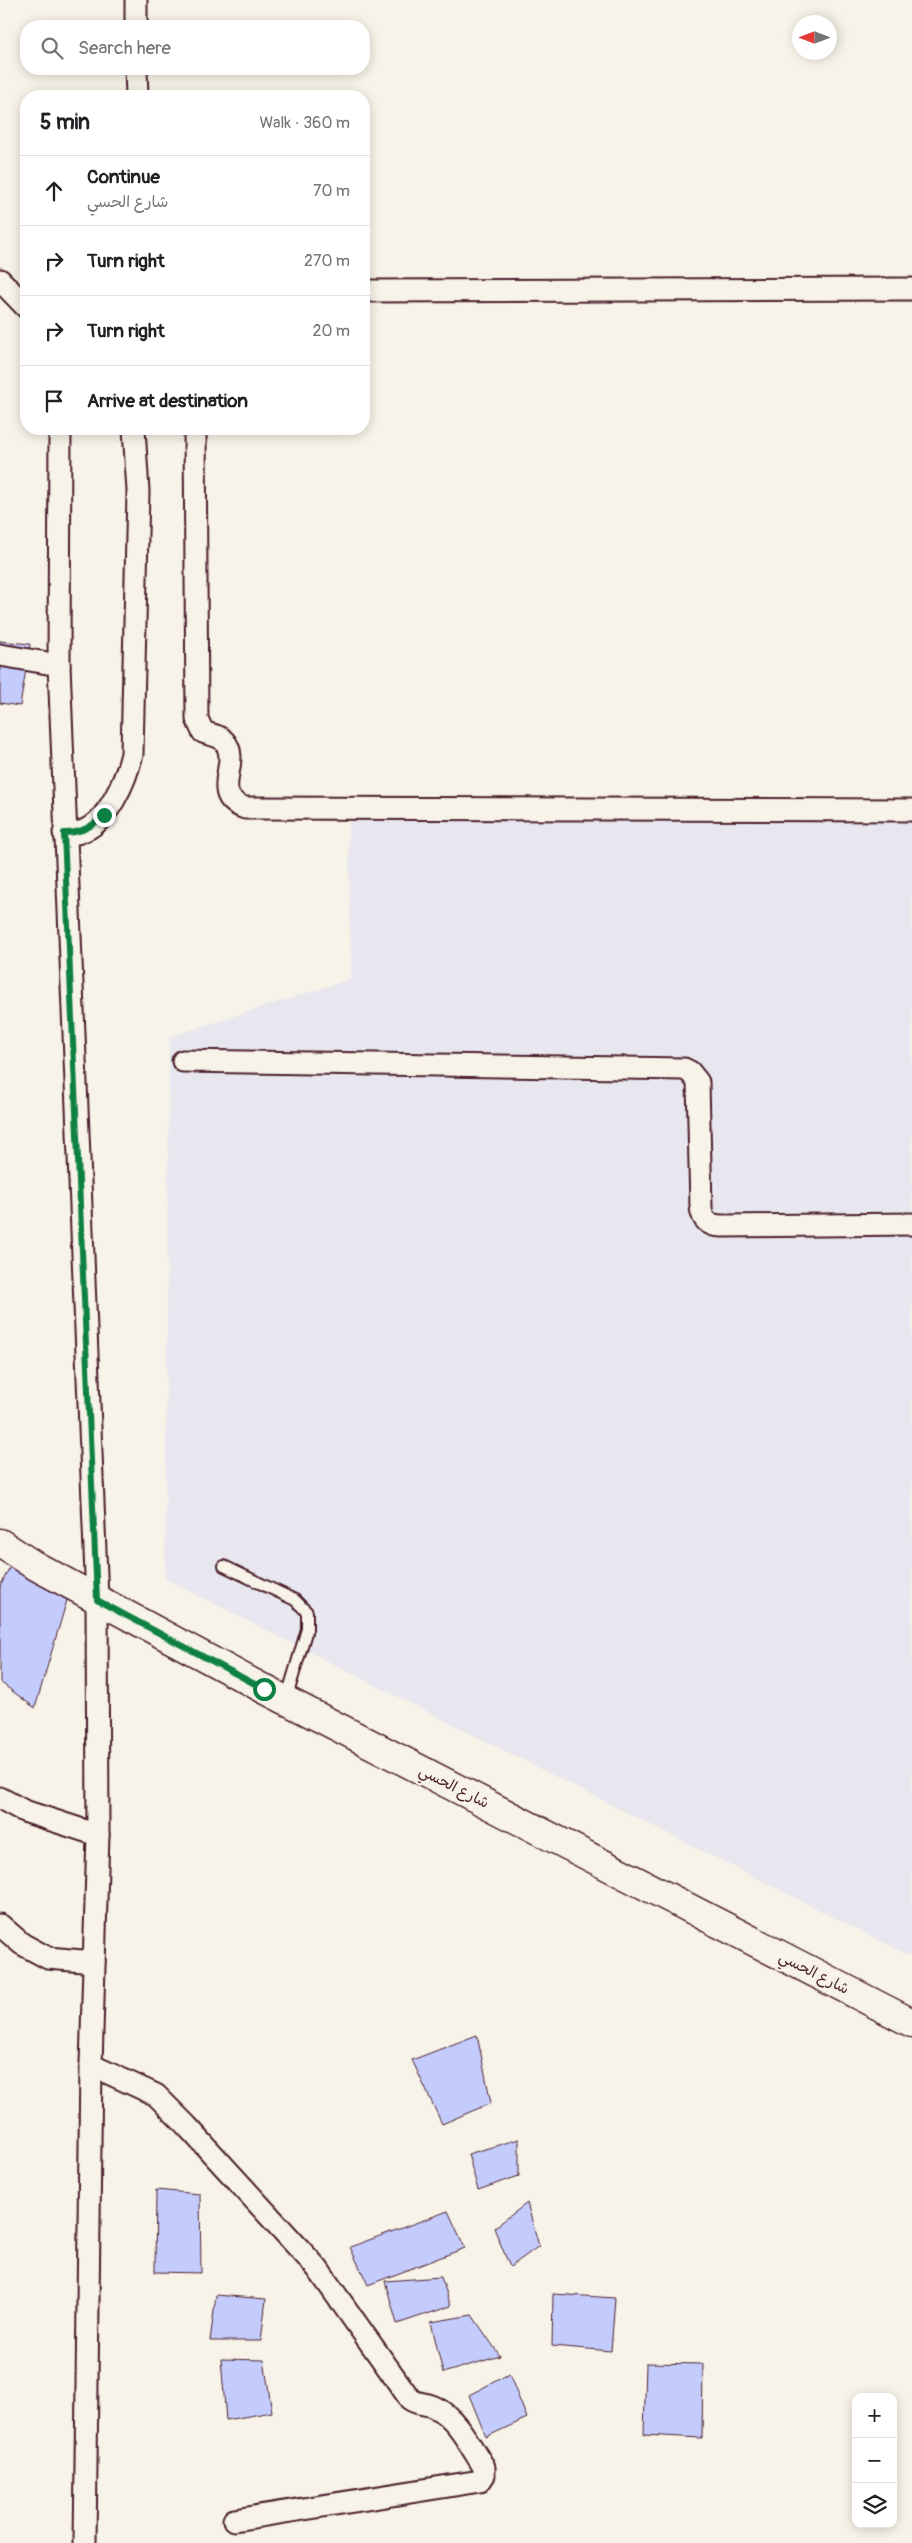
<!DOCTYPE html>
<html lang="en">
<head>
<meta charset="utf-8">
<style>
  :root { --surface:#fff; --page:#f6f6f6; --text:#202124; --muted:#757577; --line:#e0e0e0 }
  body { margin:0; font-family:Pangolin,"Playpen Sans Arabic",sans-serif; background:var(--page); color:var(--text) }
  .controls { position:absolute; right:15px; bottom:15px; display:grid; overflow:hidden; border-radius:10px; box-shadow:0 2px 12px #0003 }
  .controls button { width:45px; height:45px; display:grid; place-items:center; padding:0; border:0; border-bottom:1px solid var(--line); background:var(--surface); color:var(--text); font:25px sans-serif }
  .compass { position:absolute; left:792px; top:15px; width:45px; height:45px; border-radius:50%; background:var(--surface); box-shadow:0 2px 12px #0003; rotate:270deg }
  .stop { position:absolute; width:15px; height:15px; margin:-11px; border:4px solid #0b8043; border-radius:50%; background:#fff }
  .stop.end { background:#0b8043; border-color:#fff; box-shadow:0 1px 5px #0008 }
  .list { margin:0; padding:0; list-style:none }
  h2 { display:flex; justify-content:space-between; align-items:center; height:65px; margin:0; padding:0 20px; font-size:21px }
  h2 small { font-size:16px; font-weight:400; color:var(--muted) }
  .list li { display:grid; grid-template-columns:32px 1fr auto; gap:15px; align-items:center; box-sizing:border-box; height:70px; padding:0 20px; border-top:1px solid var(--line) }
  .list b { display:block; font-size:19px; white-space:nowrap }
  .list p { margin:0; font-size:16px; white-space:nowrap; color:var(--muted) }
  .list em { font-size:16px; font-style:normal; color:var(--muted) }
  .icon { flex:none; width:28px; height:28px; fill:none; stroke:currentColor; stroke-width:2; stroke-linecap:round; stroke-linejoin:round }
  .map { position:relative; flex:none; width:912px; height:2543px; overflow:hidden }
  .search { position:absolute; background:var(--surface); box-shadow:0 2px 12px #0003; left:20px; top:20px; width:350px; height:55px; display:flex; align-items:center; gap:12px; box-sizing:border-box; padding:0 18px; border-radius:20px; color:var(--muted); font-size:19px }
  .panel { position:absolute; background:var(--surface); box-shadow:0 2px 12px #0003; left:20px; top:90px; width:350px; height:345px; border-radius:20px }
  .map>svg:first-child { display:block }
</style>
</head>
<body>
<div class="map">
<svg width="912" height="2543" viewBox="0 0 912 2543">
  <rect width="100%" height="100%" fill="#f7f3e8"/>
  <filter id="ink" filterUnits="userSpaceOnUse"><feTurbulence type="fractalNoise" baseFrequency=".02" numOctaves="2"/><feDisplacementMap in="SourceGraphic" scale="10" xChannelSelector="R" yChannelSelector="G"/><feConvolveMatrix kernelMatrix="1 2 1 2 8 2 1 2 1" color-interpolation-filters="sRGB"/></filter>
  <g filter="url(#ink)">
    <polygon fill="#e8e7ef" points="348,802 912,819 912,1957 165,1579 169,1037 351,979"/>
    <g fill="#c4ccfe" stroke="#4a1f2b">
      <polygon points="0,641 30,644 20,706 0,703"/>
      <polygon points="11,1564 67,1600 35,1708 0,1682 0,1587"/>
      <polygon points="477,2035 491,2103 442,2124 412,2060"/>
      <polygon points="519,2139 519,2176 478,2190 468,2154"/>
      <polygon points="156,2190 200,2194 201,2273 155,2272"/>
      <polygon points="527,2203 539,2246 510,2267 494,2228"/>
      <polygon points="448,2211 465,2248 368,2285 350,2247"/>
      <polygon points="441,2277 451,2306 397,2324 385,2281"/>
      <polygon points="553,2294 615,2298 611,2351 552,2346"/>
      <polygon points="216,2295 266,2299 261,2341 210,2341"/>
      <polygon points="472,2315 500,2356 443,2373 431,2322"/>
      <polygon points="221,2359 264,2360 272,2412 226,2420"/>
      <polygon points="646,2363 703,2364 702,2438 644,2435"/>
      <polygon points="509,2374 527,2418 486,2437 469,2395"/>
    </g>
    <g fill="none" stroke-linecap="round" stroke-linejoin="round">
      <defs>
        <polyline id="lane" points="224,1566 295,1600 307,1612 307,1629 286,1700"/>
        <g id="street">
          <polyline points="136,0 136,26"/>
          <polyline points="136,69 137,96"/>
          <polyline points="0,280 26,307"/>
          <polyline points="364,291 912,289"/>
          <polyline points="60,429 59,665 97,1600 98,1835 91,2065 85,2543"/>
          <path d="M195,429L197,719L203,732C210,735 219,735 224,741C243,762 207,795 245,808L912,810"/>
          <polyline points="0,655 59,665"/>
          <path d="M64,833C69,833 76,834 80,832C108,824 126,779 132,754L138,491L134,429"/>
          <path d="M183,1061L684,1069L690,1072L698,1082L701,1207C702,1220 709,1226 722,1226L912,1224"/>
          <polyline points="0,1798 24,1811 98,1835"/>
          <polyline points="0,1925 22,1944 48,1958 94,1962"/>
          <path d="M91,2065L156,2095L186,2125L317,2268L410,2399C418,2405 428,2403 436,2408C458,2420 470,2446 484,2467V2475L480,2481L234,2520"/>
        </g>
        <polyline id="secondary" points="0,1543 32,1564 264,1689 912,2023"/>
      </defs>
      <use href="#lane" stroke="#4a1f2b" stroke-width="14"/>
      <use href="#street" stroke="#4a1f2b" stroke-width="25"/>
      <use href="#secondary" stroke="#4a1f2b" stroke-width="31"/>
      <use href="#lane" stroke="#f7f3e8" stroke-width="10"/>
      <use href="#street" stroke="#f7f3e8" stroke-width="21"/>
      <use href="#secondary" stroke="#f7f3e8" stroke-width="28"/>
    </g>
  </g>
  <g fill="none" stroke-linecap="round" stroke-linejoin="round" filter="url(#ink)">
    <path stroke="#0b8043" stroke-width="6" d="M104,815C91,827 82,833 64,833L97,1600L264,1689"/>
  </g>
  <g text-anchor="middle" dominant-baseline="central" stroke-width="4.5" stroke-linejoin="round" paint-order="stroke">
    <g font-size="15" fill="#4a1f2b" stroke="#f7f3e8">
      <text transform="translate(454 1787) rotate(27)">شارع الحسي</text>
      <text transform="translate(814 1973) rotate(27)">شارع الحسي</text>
    </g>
  </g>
</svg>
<div class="controls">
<button>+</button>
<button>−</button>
<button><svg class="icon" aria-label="layers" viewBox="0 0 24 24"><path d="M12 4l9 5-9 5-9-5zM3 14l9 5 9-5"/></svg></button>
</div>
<svg class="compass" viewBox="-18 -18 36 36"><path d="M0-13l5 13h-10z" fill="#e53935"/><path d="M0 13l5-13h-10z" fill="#757577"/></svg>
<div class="stop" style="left:264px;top:1689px"></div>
<div class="stop end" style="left:104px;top:815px"></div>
<div class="search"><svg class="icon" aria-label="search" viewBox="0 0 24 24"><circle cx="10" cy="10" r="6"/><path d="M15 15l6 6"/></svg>Search here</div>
<section class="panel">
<h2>5 min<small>Walk · 360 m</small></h2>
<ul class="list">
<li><svg class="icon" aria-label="ahead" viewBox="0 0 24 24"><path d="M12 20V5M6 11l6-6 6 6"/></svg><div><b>Continue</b><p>شارع الحسي</p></div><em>70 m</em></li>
<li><svg class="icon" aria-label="right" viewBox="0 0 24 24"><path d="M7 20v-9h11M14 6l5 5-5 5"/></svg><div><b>Turn right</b></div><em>270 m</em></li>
<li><svg class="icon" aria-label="right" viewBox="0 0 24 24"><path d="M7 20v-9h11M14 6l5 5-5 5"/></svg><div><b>Turn right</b></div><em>20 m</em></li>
<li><svg class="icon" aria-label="arrive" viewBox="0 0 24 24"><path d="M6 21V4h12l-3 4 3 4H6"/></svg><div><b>Arrive at destination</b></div></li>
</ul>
</section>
</div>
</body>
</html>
